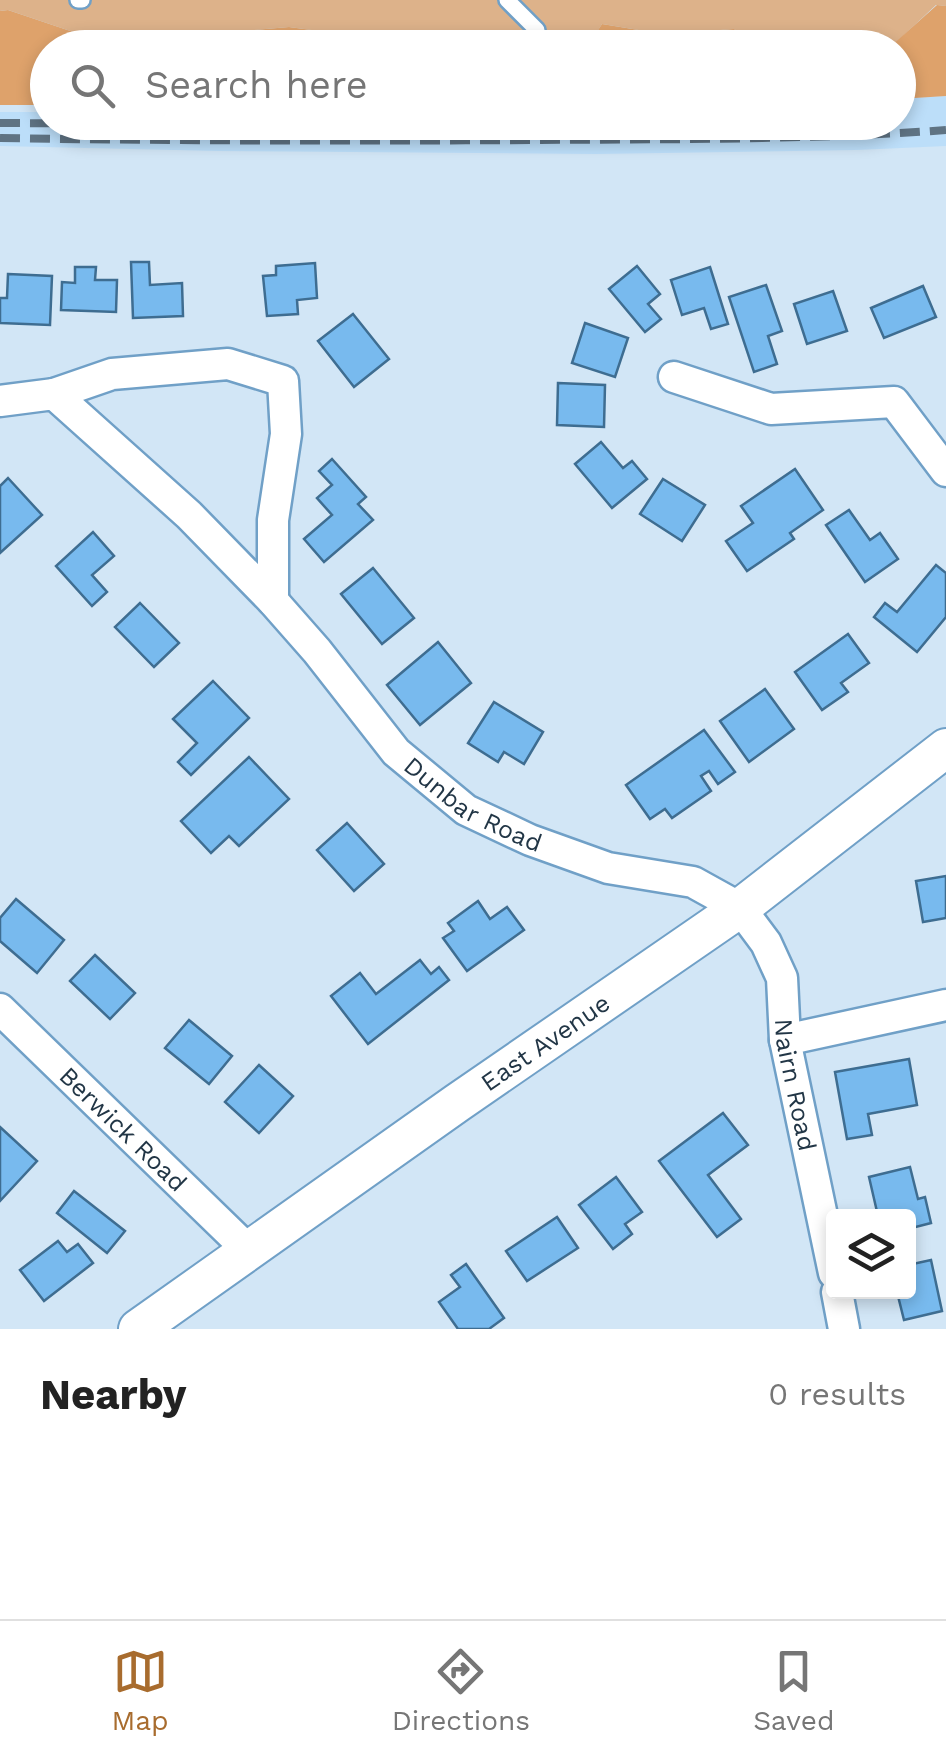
<!DOCTYPE html>
<html lang="en">
<head>
<meta charset="utf-8">
<style>
  :root { --surface:#fff; --page:#f2f2f2; --text:#222; --muted:#767676; --line:#e0e0e0; --accent:#a86c2e }
  body { margin:0; font-family:"Work Sans",sans-serif; background:var(--page); color:var(--text) }
  .controls { position:absolute; right:30px; bottom:30px; display:grid; overflow:hidden; border-radius:10px; box-shadow:0 5px 15px #0003 }
  .controls button { width:90px; height:90px; display:grid; place-items:center; padding:0; border:0; border-bottom:2px solid var(--line); background:var(--surface); color:var(--text); font:50px sans-serif }
  .list { margin:0; padding:0; list-style:none }
  h2 { display:flex; justify-content:space-between; align-items:center; height:130px; margin:0; padding:0 40px; font-size:42px }
  h2 small { font-size:32px; font-weight:400; color:var(--muted) }
  .icon { flex:none; width:55px; height:55px; fill:none; stroke:currentColor; stroke-width:2; stroke-linecap:round; stroke-linejoin:round }
  .map { position:relative; flex:none; width:946px; height:1329px; overflow:hidden }
  .search { position:absolute; background:var(--surface); box-shadow:0 5px 15px #0003; left:30px; right:30px; top:30px; height:110px; display:flex; align-items:center; gap:25px; box-sizing:border-box; padding:0 35px; border-radius:55px; color:var(--muted); font-size:38px }
  .sheet { height:290px; background:var(--surface) }
  nav { display:flex; justify-content:space-around; align-items:center; box-sizing:border-box; height:140px; border-top:2px solid var(--line); background:var(--surface); font-size:28px; color:var(--muted) }
  nav a { display:grid; justify-items:center; gap:5px }
  nav .on { color:var(--accent) }
  .map>svg:first-child { display:block }
</style>
</head>
<body>
<div class="map">
<svg width="946" height="1329" viewBox="0 0 946 1329">
  <rect width="100%" height="100%" fill="#d2e6f6"/>
  <polygon fill="#bcdef9" points="946,96 946,146 857,150 596,154 218,151 0,146 0,112 47,112 48,122 898,122 899,99"/>
  <polygon fill="#ddb28a" points="0,0 946,0 946,6 936,5 890,48 764,47 734,29 663,34 602,24 587,48 439,47 289,27 106,43 8,10 0,11"/>
  <g fill="#dea26b">
    <polygon points="937,5 946,6 946,96 899,99 898,48 890,47"/>
    <polygon points="8,10 106,43 289,27 439,47 48,48 47,105 0,105 0,11"/>
    <polygon points="602,24 663,34 734,29 764,47 587,47"/>
  </g>
  <g fill="#78baee" stroke="#3e6d91" stroke-width="2.5">
    <polygon points="131,262 149,262 150,285 182,283 183,316 133,318"/>
    <polygon points="315,263 317,298 297,300 298,314 267,316 263,276 276,275 276,266"/>
    <polygon points="637,266 660,294 648,304 661,319 645,332 609,289"/>
    <polygon points="75,267 96,267 95,280 117,280 116,312 61,310 62,282 75,283"/>
    <polygon points="710,267 728,324 711,329 704,308 682,315 671,280"/>
    <polygon points="8,274 52,276 50,325 0,323 0,298 7,298"/>
    <polygon points="766,285 782,331 768,336 777,364 754,372 729,297"/>
    <polygon points="923,286 936,317 884,338 871,308"/>
    <polygon points="833,291 847,331 807,344 794,304"/>
    <polygon points="353,314 389,359 354,387 318,341"/>
    <polygon points="585,323 628,338 615,377 572,363"/>
    <polygon points="558,383 605,385 604,427 557,425"/>
    <polygon points="601,442 623,468 632,461 647,479 612,508 575,464"/>
    <polygon points="332,459 366,497 358,504 373,520 324,562 304,539 332,515 317,498 332,485 319,471"/>
    <polygon points="795,469 823,510 790,533 794,539 747,571 726,541 753,523 741,506"/>
    <polygon points="8,478 42,515 0,553 0,486"/>
    <polygon points="663,479 705,505 682,541 640,514"/>
    <polygon points="849,510 870,540 880,533 898,559 865,582 826,525"/>
    <polygon points="93,532 114,556 92,575 107,592 92,606 56,566"/>
    <polygon points="936,565 946,573 946,617 917,652 874,617 885,603 897,612"/>
    <polygon points="373,568 414,618 382,644 341,594"/>
    <polygon points="140,603 179,643 154,667 115,627"/>
    <polygon points="848,634 869,663 841,683 848,692 822,710 795,672"/>
    <polygon points="438,642 471,683 420,725 387,685"/>
    <polygon points="213,681 249,718 191,775 178,762 197,743 173,719"/>
    <polygon points="765,689 794,729 749,762 720,721"/>
    <polygon points="494,702 543,732 524,764 504,752 498,762 468,743"/>
    <polygon points="704,730 735,772 718,784 709,771 701,776 711,791 672,818 665,809 650,819 626,785"/>
    <polygon points="249,757 289,799 239,846 229,836 211,853 181,821"/>
    <polygon points="347,823 384,864 354,891 317,850"/>
    <polygon points="946,876 946,918 923,922 916,881"/>
    <polygon points="16,899 64,940 37,973 0,941 0,918"/>
    <polygon points="478,901 490,919 507,907 524,930 467,971 443,938 454,931 448,923"/>
    <polygon points="95,955 135,993 110,1019 70,981"/>
    <polygon points="420,960 431,974 439,967 449,980 368,1044 331,996 360,973 376,994"/>
    <polygon points="189,1020 232,1056 209,1084 165,1048"/>
    <polygon points="909,1059 917,1105 868,1114 872,1135 847,1139 835,1072"/>
    <polygon points="259,1065 293,1096 259,1133 225,1102"/>
    <polygon points="723,1113 748,1145 708,1175 741,1219 717,1237 659,1161"/>
    <polygon points="0,1127 37,1161 0,1201"/>
    <polygon points="910,1167 918,1199 925,1197 931,1223 908,1229 908,1216 878,1216 869,1177"/>
    <polygon points="616,1177 642,1212 625,1224 632,1234 613,1249 579,1205"/>
    <polygon points="74,1191 125,1231 107,1253 57,1213"/>
    <polygon points="557,1217 578,1248 527,1281 506,1251"/>
    <polygon points="58,1241 67,1252 78,1244 93,1263 44,1301 20,1270"/>
    <polygon points="931,1260 942,1311 904,1320 897,1292 908,1292 908,1265"/>
    <polygon points="466,1264 504,1318 489,1329 458,1329 439,1302 460,1287 451,1275"/>
  </g>
  <g fill="none" stroke-linecap="round" stroke-linejoin="round">
    <defs>
      <g id="service">
        <polyline points="78,0 82,0"/>
        <polyline points="507,0 537,30"/>
      </g>
      <g id="minor">
        <polyline points="674,377 771,409 894,402 946,471"/>
        <polyline points="54,394 112,374 228,364 283,381 286,434 273,520 273,601"/>
        <path id="s1" d="M0,401L54,394L189,515L273,601L317,651L396,752L466,810L530,840L608,868L693,882L740,908L766,943L782,978L785,1040L834,1273"/>
        <path id="s2" d="M0,1009L248,1250"/>
        <polyline points="785,1040 946,1005"/>
        <polyline points="837,1292 844,1329"/>
      </g>
      <g id="tertiary">
        <path id="s3" d="M138,1329L457,1103L740,908L946,748"/>
      </g>
    </defs>
    <use href="#service" stroke="#70a0c7" stroke-width="20"/>
    <use href="#minor" stroke="#70a0c7" stroke-width="35"/>
    <use href="#tertiary" stroke="#70a0c7" stroke-width="42"/>
    <use href="#service" stroke="#fff" stroke-width="15"/>
    <use href="#minor" stroke="#fff" stroke-width="30"/>
    <use href="#tertiary" stroke="#fff" stroke-width="38"/>
    <g stroke="#5f7383" stroke-width="8" stroke-dasharray="20 10" stroke-linecap="butt">
      <polyline points="0,123 496,126"/>
      <path d="M0,138C179,141 358,141 537,140C673,139 810,140 946,130"/>
    </g>
  </g>
  <g text-anchor="middle" dominant-baseline="central" stroke-width="10" stroke-linejoin="round" paint-order="stroke">
    <g font-size="25" fill="#223646" stroke="#e7f1fa">
      <text stroke="none"><textPath href="#s1" startOffset="645">Dunbar Road</textPath></text>
      <text stroke="none"><textPath href="#s3" startOffset="498">East Avenue</textPath></text>
      <text stroke="none"><textPath href="#s1" startOffset="1125">Nairn Road</textPath></text>
      <text stroke="none"><textPath href="#s2" startOffset="172">Berwick Road</textPath></text>
    </g>
  </g>
</svg>
<div class="controls">
<button><svg class="icon" aria-label="layers" viewBox="0 0 24 24"><path d="M12 4l9 5-9 5-9-5zM3 14l9 5 9-5"/></svg></button>
</div>
<div class="search"><svg class="icon" aria-label="search" viewBox="0 0 24 24"><circle cx="10" cy="10" r="6"/><path d="M15 15l6 6"/></svg>Search here</div>
</div>
<section class="sheet">
<h2>Nearby<small>0 results</small></h2>
<ul class="list">
</ul>
</section>
<nav>
<a class="on"><svg class="icon" aria-label="map" viewBox="0 0 24 24"><path d="M3 6l6-2 6 2 6-2v14l-6 2-6-2-6 2zM9 4v14M15 6v14"/></svg>Map</a>
<a><svg class="icon" aria-label="directions" viewBox="0 0 24 24"><path d="M12 3l9 9-9 9-9-9zM9 14v-3h6M13 9l2 2-2 2"/></svg>Directions</a>
<a><svg class="icon" aria-label="saved" viewBox="0 0 24 24"><path d="M7 4h10v16l-5-4-5 4z"/></svg>Saved</a>
</nav>
</body>
</html>
